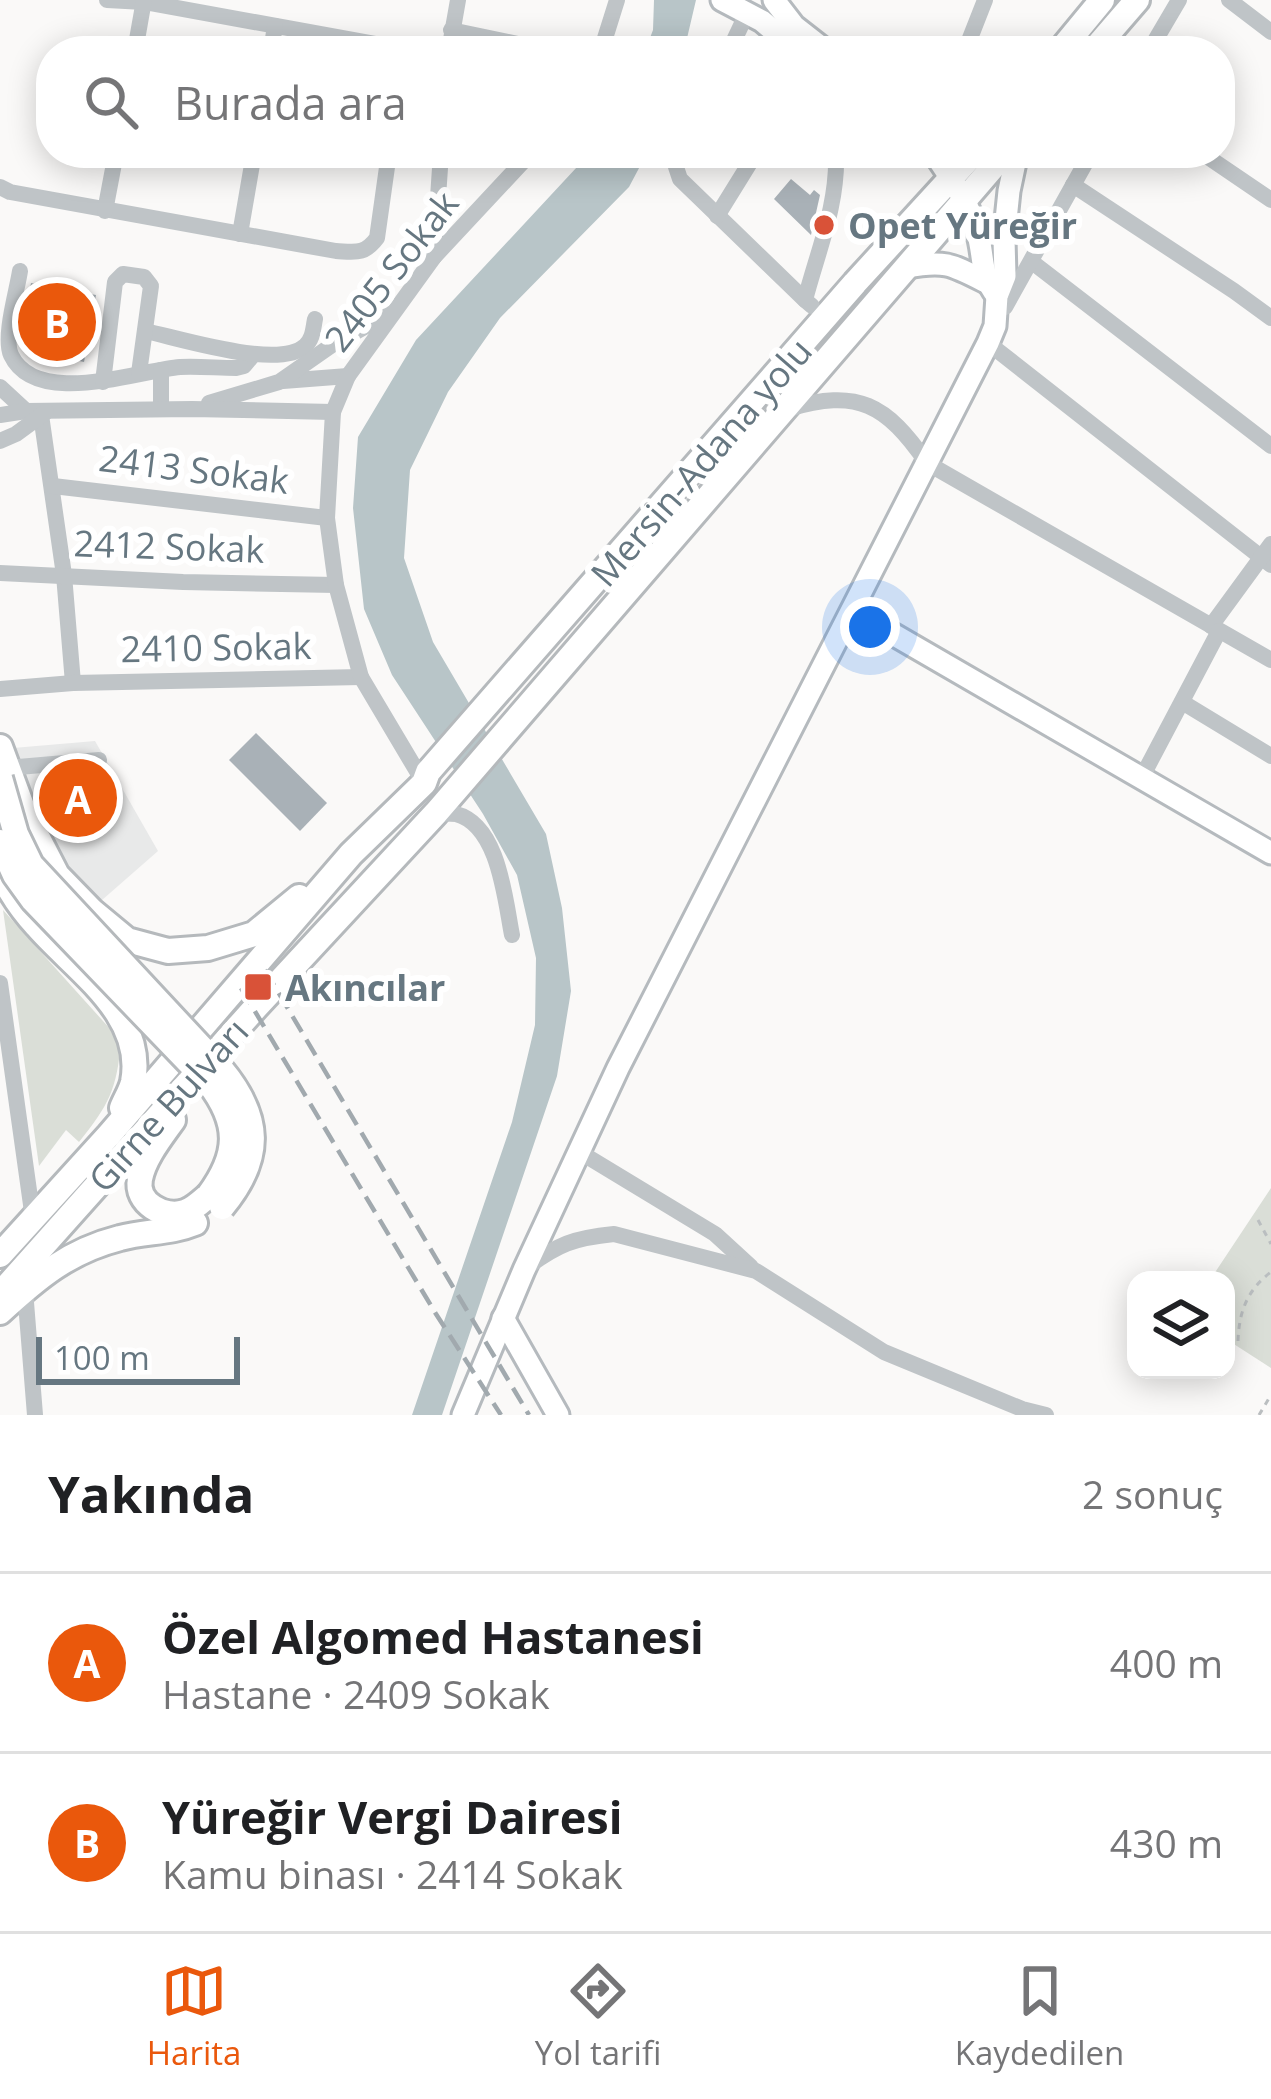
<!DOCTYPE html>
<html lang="tr">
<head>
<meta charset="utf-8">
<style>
  :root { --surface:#fff; --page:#f2f2f2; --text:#202124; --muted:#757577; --line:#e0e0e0; --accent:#ea580c }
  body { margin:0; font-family:"Open Sans",sans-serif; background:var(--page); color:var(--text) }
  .controls { position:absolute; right:36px; bottom:36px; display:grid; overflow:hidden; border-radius:24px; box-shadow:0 6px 30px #0003 }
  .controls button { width:108px; height:108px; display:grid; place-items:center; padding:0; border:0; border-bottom:3px solid var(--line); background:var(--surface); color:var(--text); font:60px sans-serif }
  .scale { position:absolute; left:36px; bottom:30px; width:204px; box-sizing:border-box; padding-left:12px; border:6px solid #667781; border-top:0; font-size:33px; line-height:42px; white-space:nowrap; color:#667781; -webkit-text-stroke:9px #fff; paint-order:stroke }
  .you { position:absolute; left:870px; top:627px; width:42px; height:42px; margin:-30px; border:9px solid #fff; border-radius:50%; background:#1a73e8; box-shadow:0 0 0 18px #1a73e833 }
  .badge { display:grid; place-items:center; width:78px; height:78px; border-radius:50%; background:var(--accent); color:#fff; font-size:39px; font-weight:700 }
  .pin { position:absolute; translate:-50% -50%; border:6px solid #fff; box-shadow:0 3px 12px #0006 }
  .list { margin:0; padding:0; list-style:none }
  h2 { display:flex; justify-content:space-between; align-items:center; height:156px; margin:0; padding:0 48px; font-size:51px }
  h2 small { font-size:39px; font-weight:400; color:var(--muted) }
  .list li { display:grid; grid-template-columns:78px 1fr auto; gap:36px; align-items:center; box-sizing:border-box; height:180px; padding:0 48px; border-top:3px solid var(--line) }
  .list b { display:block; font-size:45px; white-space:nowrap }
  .list p { margin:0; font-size:39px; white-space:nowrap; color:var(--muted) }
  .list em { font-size:39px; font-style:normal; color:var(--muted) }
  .icon { flex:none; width:66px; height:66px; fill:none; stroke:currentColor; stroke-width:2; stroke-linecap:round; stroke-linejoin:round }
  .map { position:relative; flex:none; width:1271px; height:1415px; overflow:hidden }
  .search { position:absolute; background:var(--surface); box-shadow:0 6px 30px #0003; left:36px; right:36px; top:36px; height:132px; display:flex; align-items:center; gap:30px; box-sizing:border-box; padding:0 42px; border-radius:48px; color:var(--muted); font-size:45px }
  .sheet { height:516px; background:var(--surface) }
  nav { display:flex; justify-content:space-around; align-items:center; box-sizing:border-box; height:168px; border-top:3px solid var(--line); background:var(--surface); font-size:33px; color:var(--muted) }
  nav a { display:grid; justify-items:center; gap:6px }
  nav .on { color:var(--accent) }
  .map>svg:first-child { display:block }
</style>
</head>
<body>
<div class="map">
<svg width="1271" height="1415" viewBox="0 0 1271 1415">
  <rect width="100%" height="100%" fill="#faf9f8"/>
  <polygon fill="#e8e9e9" points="95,741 158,851 102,900 74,881 37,820 13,748"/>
  <g fill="#daded7">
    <path d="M3,910L121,1041C117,1089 109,1105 79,1142L66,1130L39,1166Z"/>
    <polygon points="1271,1188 1271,1368 1226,1339 1226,1280 1210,1280"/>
  </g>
  <g fill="#b8c5c8">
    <polygon points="654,0 696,0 684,51 645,51 653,30"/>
    <polygon points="590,153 647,153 629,187 500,318 448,392 410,470 404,558 433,642 546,834 562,908 571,991 557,1076 442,1415 412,1415 512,1122 535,1025 536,958 517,875 483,814 392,675 364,609 353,508 358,437 416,340"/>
  </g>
  <g fill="#a9b1b7">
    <polygon points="791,179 810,195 814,190 820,195 811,235 774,199"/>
    <polygon points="31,283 96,295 84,362 23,349 22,327"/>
    <polygon points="256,733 327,803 300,831 229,760"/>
  </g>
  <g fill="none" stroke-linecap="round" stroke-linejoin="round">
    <defs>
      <g id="major">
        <polyline points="722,0 762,21 797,51"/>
        <polyline points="774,0 794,26 826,51"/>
        <path d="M934,153C950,177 969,203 977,231C985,258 979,273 997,296"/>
        <path d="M906,267C945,260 951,264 986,282"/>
        <polyline points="853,611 1271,853"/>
        <polyline points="503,1318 558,1415"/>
        <polyline points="463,1415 524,1270 618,1068 988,343 995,326 997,296 1005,276 1004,239 1009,191 1017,153"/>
      </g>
      <g id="highway">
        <polyline points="1060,51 1102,0"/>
        <polyline points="1093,51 1137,0"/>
        <polyline points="0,747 23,809 57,875 92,911 127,940 168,951 208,948 254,934 299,897"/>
        <path d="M0,871C9,890 23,911 37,926C75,970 146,1014 133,1082C131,1091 125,1100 122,1108"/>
        <path d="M173,1120C161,1137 144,1158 140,1179C135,1203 164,1219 185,1212C194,1209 202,1201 209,1195"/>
        <polyline points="0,1255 109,1135 351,854 424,783 428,772 855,283 974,153"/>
        <polyline points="0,1294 256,1007 436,813 1005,153"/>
        <path d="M0,1312C38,1277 69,1251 120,1238C145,1231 171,1233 195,1223"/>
      </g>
    </defs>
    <use href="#major" stroke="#b5babe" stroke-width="27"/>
    <use href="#highway" stroke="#b5b9bc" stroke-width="30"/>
    <g stroke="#babec0" stroke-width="3" stroke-dasharray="6 6" stroke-linecap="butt">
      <polyline points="1258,1220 1271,1244"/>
      <path d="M1238,1341C1239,1312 1247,1290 1271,1272"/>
      <polyline points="1259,1415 1271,1395"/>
    </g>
    <g stroke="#bfc4c7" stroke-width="16">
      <polyline points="107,0 144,2 387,46 393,51"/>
      <polyline points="1229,0 1271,32"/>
      <polyline points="451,30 551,51"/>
      <polyline points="135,51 144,0"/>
      <polyline points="271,51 275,26"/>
      <polyline points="449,51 458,0"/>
      <polyline points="601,51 617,0"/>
      <polyline points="729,51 747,13"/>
      <polyline points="965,51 985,0"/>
      <polyline points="1149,51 1179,0"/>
      <polyline points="683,153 676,167 680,179 805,300"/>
      <polyline points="1202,153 1271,200"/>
      <polyline points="1073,185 1234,291 1271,318"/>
      <path d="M0,187L10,192L336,251C356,252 364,255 377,238L389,153"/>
      <polyline points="105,211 116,153"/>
      <polyline points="717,216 756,153"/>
      <polyline points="240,234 254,153"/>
      <polyline points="434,257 441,153"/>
      <polyline points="1032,262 1271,446"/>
      <path d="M20,271C17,291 3,337 11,355C36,408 136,371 180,367C198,366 218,368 236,368L244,366L254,354"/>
      <path d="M812,306L805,300C818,250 838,205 836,153"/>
      <polyline points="998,310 1005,307 1091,153"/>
      <path d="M145,331C179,338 279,370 305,346C313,339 313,329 315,319"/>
      <polyline points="988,343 1271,565"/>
      <polyline points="283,381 348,376"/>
      <polyline points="103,382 115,282 123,274 144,277 151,286 139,373"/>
      <polyline points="0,387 26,411"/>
      <polyline points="209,403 279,382 332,345 388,314"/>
      <polyline points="161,409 161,370"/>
      <path d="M788,409C858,388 886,404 927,463L1271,660"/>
      <polyline points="0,415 26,411 192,409 333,412"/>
      <polyline points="41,415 64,575 73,683"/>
      <polyline points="0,441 16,434 46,412"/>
      <polyline points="53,486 327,518"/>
      <polyline points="0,573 183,582 336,585"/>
      <polyline points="1211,626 1271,544"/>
      <polyline points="0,689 73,683 361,677"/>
      <polyline points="1182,702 1271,756"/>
      <polyline points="7,768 99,760"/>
      <polyline points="1142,777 1219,631"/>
      <polyline points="424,783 361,677 336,585 327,518 333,412 348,376 434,257 531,153"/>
      <path d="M436,813C437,813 455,814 456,814C499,825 505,900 512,935"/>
      <polyline points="0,983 33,1219"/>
      <polyline points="578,1151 715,1234 751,1267"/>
      <path d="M526,1268C558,1244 574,1238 614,1234L756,1271L884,1352L1022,1409L1046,1415"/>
      <polyline points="25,1290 35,1415"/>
    </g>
    <use href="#major" stroke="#fff" stroke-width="21"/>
    <use href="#highway" stroke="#fff" stroke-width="24"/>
    <g stroke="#a1a9ae" stroke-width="4.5" stroke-dasharray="18 9" stroke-linecap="butt">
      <polyline points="265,970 529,1415"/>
      <polyline points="241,988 436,1314 501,1415"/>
    </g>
    <defs>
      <g id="highway-bridge">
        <path d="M0,778L16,834L31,865L221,1069C261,1117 263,1158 222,1207"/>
        <path d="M0,842L15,875L33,900L209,1083C240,1124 239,1154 209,1195"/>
      </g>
    </defs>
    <use href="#highway-bridge" stroke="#b5b9bc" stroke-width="30" stroke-linecap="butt"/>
    <use href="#highway-bridge" stroke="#fff" stroke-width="24"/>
  </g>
  <g fill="#d95238" stroke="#fff" stroke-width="4.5">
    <circle cx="824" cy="225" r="12"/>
    <rect x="243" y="972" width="30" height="30" rx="6"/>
  </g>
  <g text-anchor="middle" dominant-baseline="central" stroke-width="12" stroke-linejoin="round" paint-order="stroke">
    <g font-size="36" font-weight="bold" fill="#667781" stroke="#fff" text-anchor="start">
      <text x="848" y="225">Opet Yüreğir</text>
      <text x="285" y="987">Akıncılar</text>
    </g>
    <g font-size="36" fill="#667781" stroke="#fff">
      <text transform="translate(391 271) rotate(-52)">2405 Sokak</text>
      <text transform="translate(701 462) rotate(-49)">Mersin-Adana yolu</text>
      <text transform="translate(194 469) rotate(7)">2413 Sokak</text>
      <text transform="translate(169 546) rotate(2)">2412 Sokak</text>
      <text transform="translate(216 647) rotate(-1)">2410 Sokak</text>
      <text transform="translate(168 1105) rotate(-48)">Girne Bulvarı</text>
    </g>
  </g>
</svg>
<div class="controls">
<button><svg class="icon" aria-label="layers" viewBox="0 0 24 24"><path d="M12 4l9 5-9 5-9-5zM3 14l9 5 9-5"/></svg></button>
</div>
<div class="scale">100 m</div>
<div class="you"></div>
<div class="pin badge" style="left:78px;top:798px">A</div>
<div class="pin badge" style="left:57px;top:322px">B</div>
<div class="search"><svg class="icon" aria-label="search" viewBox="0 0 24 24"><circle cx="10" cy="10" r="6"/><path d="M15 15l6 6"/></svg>Burada ara</div>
</div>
<section class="sheet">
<h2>Yakında<small>2 sonuç</small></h2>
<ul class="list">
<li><span class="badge">A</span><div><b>Özel Algomed Hastanesi</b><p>Hastane · 2409 Sokak</p></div><em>400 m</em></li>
<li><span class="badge">B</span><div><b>Yüreğir Vergi Dairesi</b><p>Kamu binası · 2414 Sokak</p></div><em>430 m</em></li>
</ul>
</section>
<nav>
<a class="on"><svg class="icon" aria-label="map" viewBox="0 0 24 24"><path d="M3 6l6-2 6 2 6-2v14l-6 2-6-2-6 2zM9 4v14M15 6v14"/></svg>Harita</a>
<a><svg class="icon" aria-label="directions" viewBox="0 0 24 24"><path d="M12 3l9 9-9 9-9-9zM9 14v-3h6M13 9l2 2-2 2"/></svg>Yol tarifi</a>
<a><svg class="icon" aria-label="saved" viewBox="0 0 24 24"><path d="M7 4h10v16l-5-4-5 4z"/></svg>Kaydedilen</a>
</nav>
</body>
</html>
